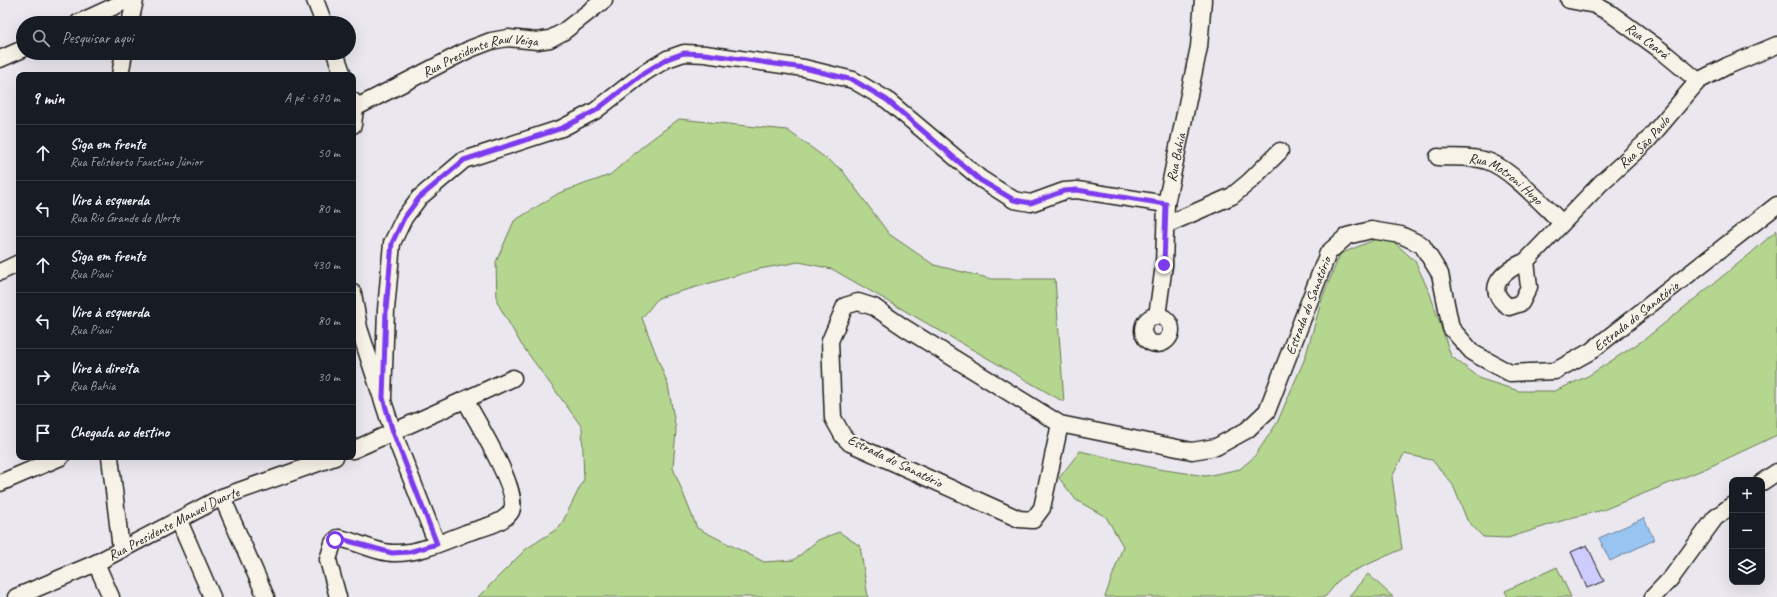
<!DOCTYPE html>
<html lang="pt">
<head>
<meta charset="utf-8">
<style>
  :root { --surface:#171b24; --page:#242831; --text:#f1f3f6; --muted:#9ea1a6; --line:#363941 }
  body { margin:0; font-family:Caveat,sans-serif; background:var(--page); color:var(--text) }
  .controls { position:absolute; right:12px; bottom:12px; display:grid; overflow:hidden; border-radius:8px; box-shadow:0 4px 16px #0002 }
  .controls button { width:36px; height:36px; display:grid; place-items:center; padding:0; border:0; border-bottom:1px solid var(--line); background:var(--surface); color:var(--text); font:20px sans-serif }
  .stop { position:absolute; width:12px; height:12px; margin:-9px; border:3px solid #7c3aed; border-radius:50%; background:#fff }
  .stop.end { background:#7c3aed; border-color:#fff; box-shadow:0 1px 4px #0008 }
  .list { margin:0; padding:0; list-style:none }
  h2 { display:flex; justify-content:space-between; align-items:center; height:52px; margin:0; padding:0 16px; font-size:17px }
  h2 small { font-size:13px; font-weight:400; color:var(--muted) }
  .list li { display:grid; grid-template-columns:26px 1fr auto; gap:12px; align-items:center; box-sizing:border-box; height:56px; padding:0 16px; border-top:1px solid var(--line) }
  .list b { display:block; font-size:15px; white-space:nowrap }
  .list p { margin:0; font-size:13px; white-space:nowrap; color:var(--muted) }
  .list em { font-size:13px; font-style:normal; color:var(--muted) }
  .icon { flex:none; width:22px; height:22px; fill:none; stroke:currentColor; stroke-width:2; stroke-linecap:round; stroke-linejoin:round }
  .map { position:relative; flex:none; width:1777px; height:597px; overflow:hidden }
  .search { position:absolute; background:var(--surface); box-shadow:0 4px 16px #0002; left:16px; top:16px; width:340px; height:44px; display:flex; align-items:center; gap:10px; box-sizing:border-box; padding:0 14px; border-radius:22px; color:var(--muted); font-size:15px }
  .panel { position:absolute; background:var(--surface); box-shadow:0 4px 16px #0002; left:16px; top:72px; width:340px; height:388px; border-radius:8px }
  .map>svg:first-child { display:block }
</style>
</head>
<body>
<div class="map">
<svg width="1777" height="597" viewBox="0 0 1777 597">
  <rect width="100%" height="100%" fill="#ebe7ef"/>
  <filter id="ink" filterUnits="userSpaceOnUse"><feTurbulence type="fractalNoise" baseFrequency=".025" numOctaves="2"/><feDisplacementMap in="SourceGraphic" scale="8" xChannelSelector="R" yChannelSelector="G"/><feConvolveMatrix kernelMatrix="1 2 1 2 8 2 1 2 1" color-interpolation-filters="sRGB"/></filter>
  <g filter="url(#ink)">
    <g fill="#b5d68f" stroke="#687956">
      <polygon points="679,119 787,130 842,170 889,234 934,265 992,279 1055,279 1064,402 832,269 799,262 759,269 658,298 642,318 668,385 676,430 673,468 697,528 764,562 794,560 818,540 839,532 860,546 868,597 478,597 526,549 560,527 584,479 582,427 521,344 497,302 496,262 514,221 559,193 610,175 644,145"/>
      <polygon points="1777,230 1777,435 1707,468 1603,510 1574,517 1508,538 1483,537 1467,520 1453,485 1432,460 1404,454 1392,477 1402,549 1351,572 1341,578 1325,597 1105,597 1123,546 1106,517 1076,500 1059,478 1080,451 1158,469 1206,476 1240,469 1254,457 1277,423 1305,358 1322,299 1340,254 1386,235 1415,261 1430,294 1451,356 1481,379 1519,391 1555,391 1588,376 1645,339 1750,254"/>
      <polygon points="1557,567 1571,597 1508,597 1505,591"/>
      <polygon points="1368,574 1393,597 1348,597"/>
    </g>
    <polygon fill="#98c4f1" stroke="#66819c" points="1644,518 1654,540 1610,561 1599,538"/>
    <polygon fill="#cecbfe" stroke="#1c1c1c" points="1587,545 1604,581 1587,588 1571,552"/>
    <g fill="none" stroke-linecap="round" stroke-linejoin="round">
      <defs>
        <g id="minor">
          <polyline points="315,0 324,23"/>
          <path id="s1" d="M1569,0L1595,5L1610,13L1662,51L1698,81"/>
          <polyline points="78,23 128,0"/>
          <polyline points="130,23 135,0"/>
          <polyline points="335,53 343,75"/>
          <polyline points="0,59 23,49"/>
          <polyline points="120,75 124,53"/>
          <polyline points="353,101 355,108 353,125"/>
          <path id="s2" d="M353,109L470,49L491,41L508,38L537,41L550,39L563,32L604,0"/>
          <path id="s3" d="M1438,157C1453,158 1472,156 1487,161C1510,168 1544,206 1562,223"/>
          <polyline points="1166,225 1232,196 1250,181 1280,151"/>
          <path id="s4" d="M1526,261L1529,287L1521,303L1509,307C1481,288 1505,270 1526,261L1601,183L1647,141L1698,81L1727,66L1777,45"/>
          <polyline points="0,272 19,263"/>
          <polyline points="353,293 359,328 393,432 437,544"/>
          <path id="s5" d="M1157,316L1164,265L1166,204L1199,47L1203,0"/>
          <circle cx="1157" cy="330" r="14"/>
          <polyline points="383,398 386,310 392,243 404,218 419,198 464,160 562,128 595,111 644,73 667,59 684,53 705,54 804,68 853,80 887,100 981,179 1014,200 1031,203 1064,191 1077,190 1166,204"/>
          <path id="s6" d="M1060,424L1042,508L1033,520L1019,519L850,443L843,436L833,418L830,341L845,306L858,302L874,307L905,328L1060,424L1192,451L1216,447L1247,430L1267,411L1328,253L1347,236L1371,230L1401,235L1422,245L1440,274L1451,328L1473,353L1510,373L1555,371L1591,351L1777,205"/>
          <polyline points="353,450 513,378"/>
          <polyline points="110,457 121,549"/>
          <polyline points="1762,482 1777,472"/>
          <polyline points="0,483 61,457"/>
          <polyline points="222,497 266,597"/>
          <polyline points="179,521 212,597"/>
          <polyline points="96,563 111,597"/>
          <path id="s7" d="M16,597L96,563L222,497L335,457"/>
          <path d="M338,597L328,560L333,543L338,538C354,540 376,553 393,553C418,554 443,542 466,533C480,528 500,525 510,513C524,496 475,419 466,401"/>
          <polyline points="1653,597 1672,577 1715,518 1732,505"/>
        </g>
      </defs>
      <use href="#minor" stroke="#1c1c1c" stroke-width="19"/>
      <use href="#minor" stroke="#f7f3e8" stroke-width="16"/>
    </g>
  </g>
  <g fill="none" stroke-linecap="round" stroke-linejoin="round" filter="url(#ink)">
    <polyline stroke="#7c3aed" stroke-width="5" points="335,540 341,539 392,553 409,552 437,544 393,432 383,398 386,310 392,243 404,218 419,198 464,160 562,128 595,111 644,73 667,59 684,53 705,54 804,68 853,80 887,100 980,180 1014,200 1031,203 1064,191 1077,190 1166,204 1164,265"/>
  </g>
  <g text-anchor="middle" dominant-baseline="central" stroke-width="4" stroke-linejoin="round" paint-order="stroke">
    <g font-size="14" fill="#1c1c1c" stroke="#f7f3e8">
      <text stroke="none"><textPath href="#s1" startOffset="90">Rua Ceará</textPath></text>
      <text stroke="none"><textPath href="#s2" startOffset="140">Rua Presidente Raul Veiga</textPath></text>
      <text stroke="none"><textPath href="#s4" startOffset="290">Rua São Paulo</textPath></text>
      <text stroke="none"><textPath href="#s5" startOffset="160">Rua Bahia</textPath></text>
      <text stroke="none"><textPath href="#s3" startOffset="74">Rua Motroni Hugo</textPath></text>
      <text stroke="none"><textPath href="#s6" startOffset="1031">Estrada do Sanatório</textPath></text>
      <text stroke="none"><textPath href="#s6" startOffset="1499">Estrada do Sanatório</textPath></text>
      <text transform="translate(895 461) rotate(26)">Estrada do Sanatório</text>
      <text stroke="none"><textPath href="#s7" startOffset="174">Rua Presidente Manuel Duarte</textPath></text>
    </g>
  </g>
</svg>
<div class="controls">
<button>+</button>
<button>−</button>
<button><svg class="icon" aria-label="layers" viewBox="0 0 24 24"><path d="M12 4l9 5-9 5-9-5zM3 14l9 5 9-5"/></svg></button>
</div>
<div class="stop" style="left:335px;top:540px"></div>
<div class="stop end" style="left:1164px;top:265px"></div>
<div class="search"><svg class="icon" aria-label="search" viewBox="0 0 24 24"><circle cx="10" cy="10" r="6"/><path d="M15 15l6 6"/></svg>Pesquisar aqui</div>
<section class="panel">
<h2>9 min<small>A pé · 670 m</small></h2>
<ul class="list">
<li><svg class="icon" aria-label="ahead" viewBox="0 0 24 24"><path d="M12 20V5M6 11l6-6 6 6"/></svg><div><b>Siga em frente</b><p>Rua Felisberto Faustino Júnior</p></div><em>50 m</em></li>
<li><svg class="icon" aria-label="left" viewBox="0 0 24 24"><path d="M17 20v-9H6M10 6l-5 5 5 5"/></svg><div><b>Vire à esquerda</b><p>Rua Rio Grande do Norte</p></div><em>80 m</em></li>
<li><svg class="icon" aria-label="ahead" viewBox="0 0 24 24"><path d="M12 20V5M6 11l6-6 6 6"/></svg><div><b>Siga em frente</b><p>Rua Piauí</p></div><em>430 m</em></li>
<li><svg class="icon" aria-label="left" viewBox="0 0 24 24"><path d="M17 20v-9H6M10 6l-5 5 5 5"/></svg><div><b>Vire à esquerda</b><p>Rua Piauí</p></div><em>80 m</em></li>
<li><svg class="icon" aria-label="right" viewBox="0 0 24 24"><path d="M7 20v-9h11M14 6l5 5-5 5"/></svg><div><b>Vire à direita</b><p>Rua Bahia</p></div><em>30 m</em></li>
<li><svg class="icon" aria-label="arrive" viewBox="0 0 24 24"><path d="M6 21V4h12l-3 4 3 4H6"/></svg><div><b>Chegada ao destino</b></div></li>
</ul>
</section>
</div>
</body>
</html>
